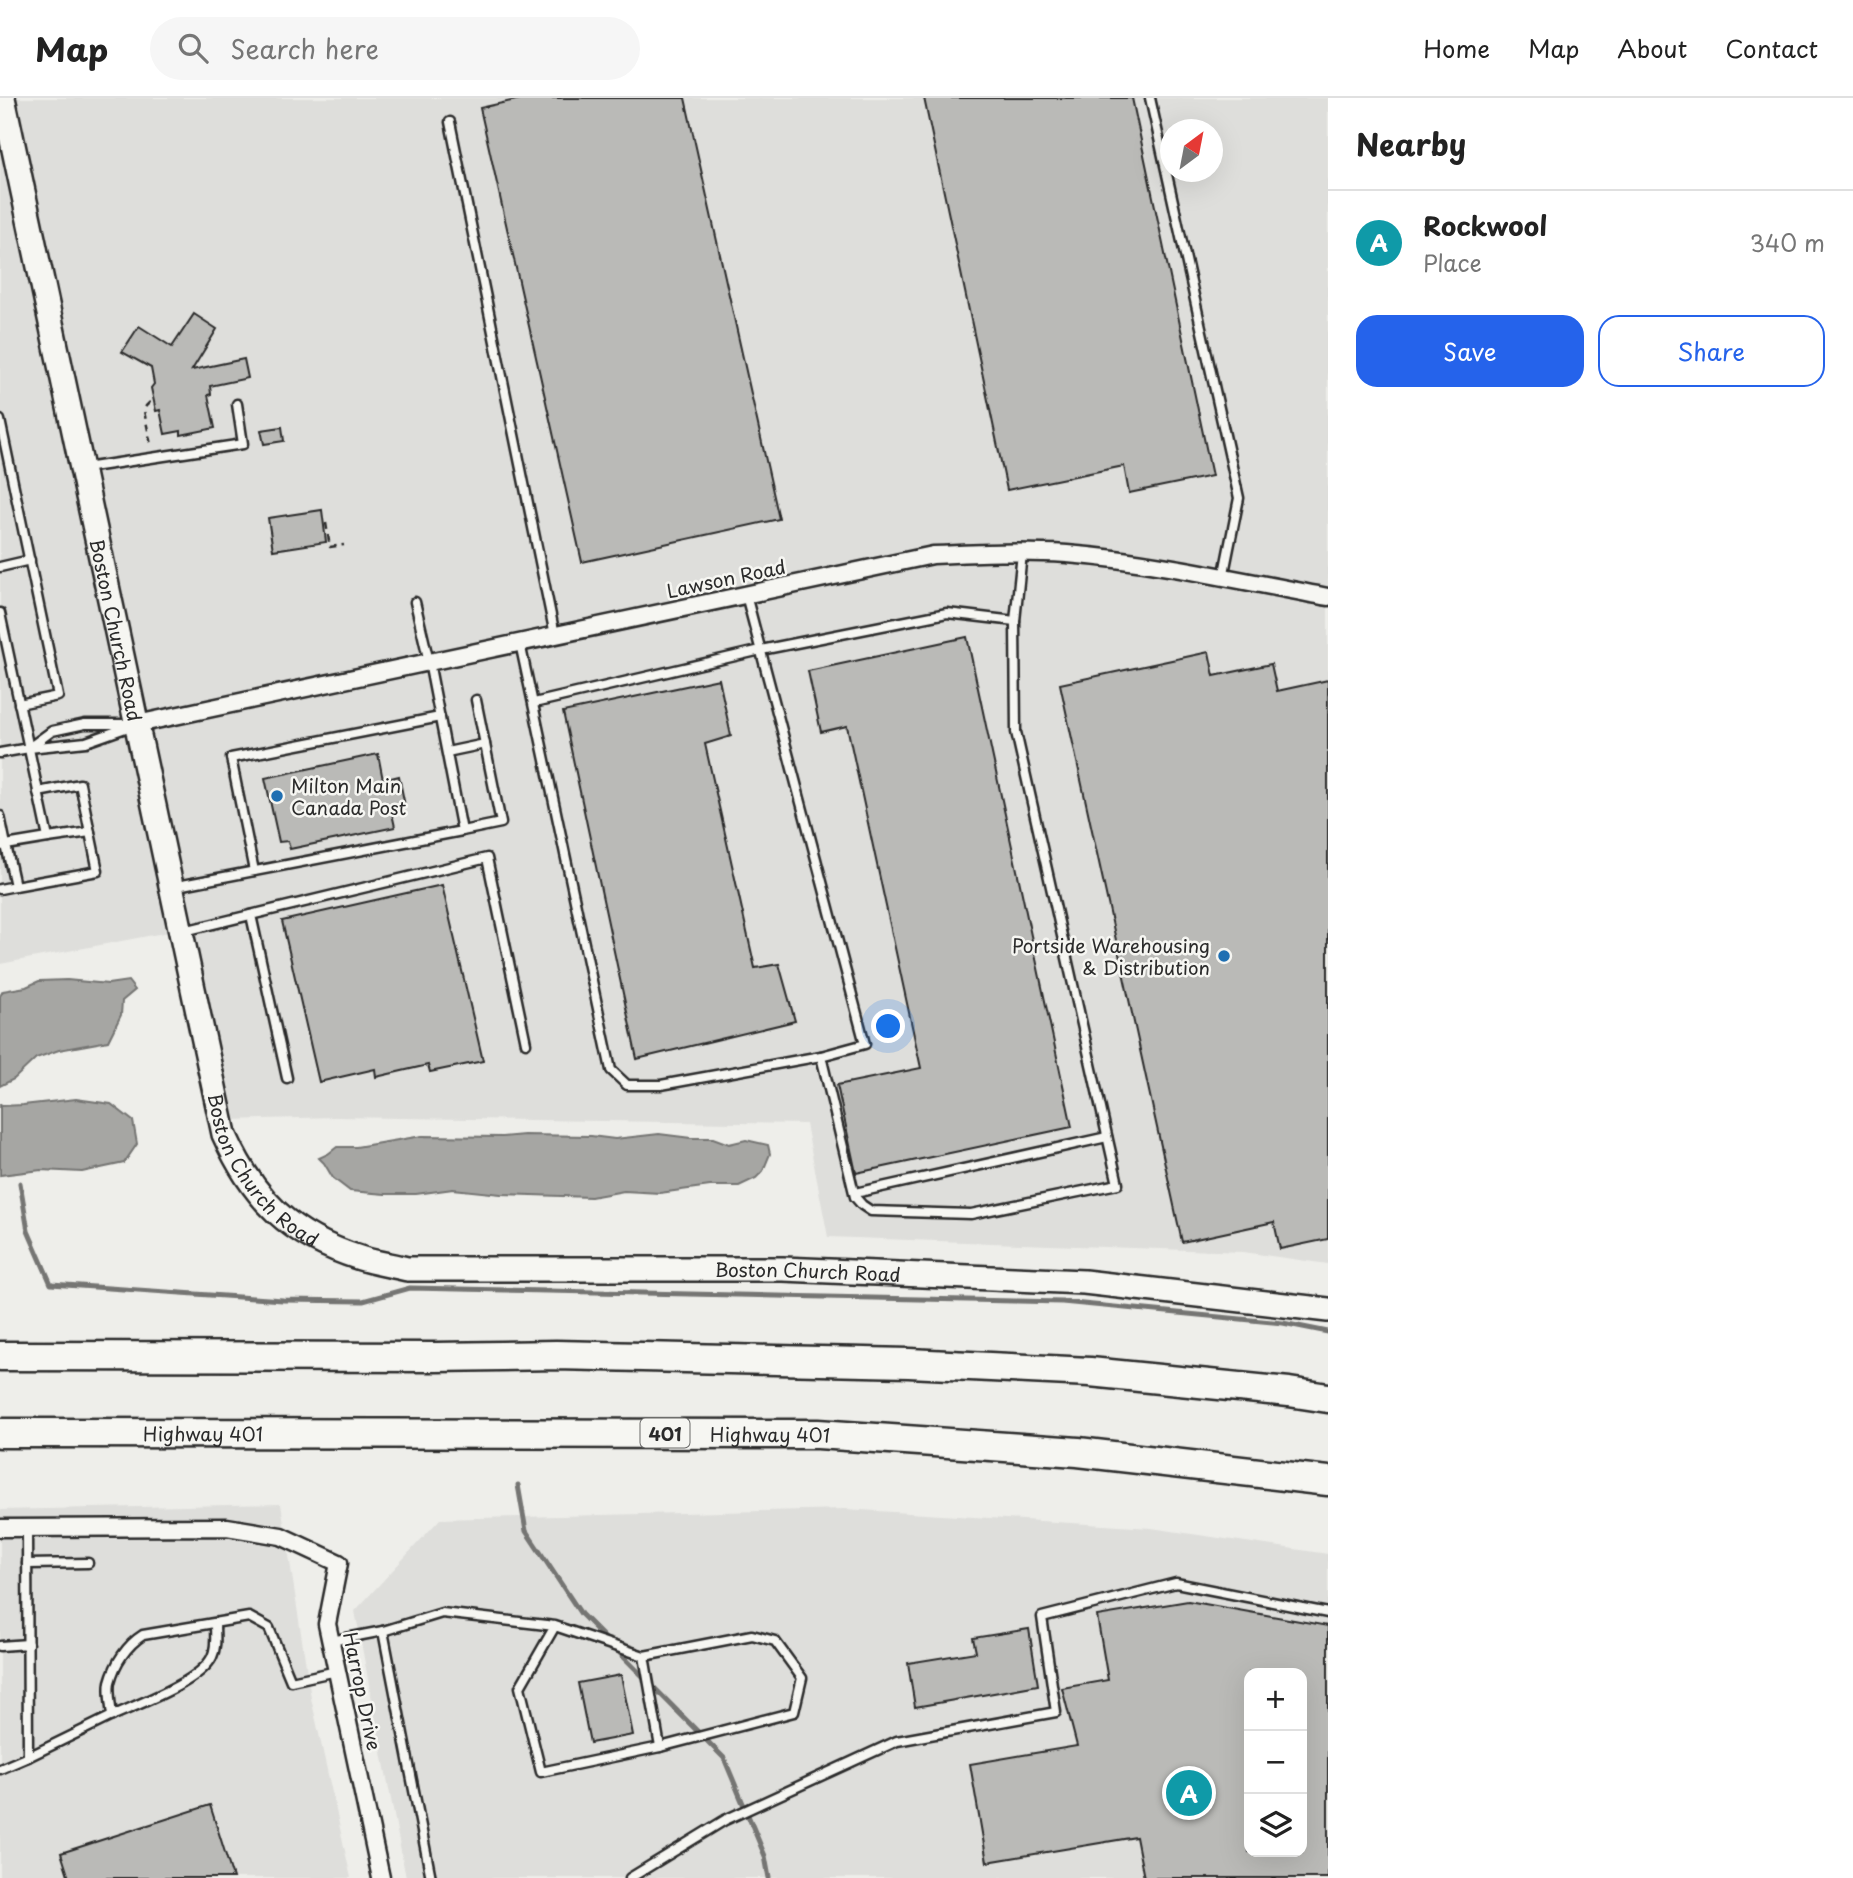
<!DOCTYPE html>
<html lang="en">
<head>
<meta charset="utf-8">
<style>
  :root { --surface:#fff; --page:#f6f6f6; --text:#222; --muted:#767676; --line:#e0e0e0; --accent:#2563eb }
  body { margin:0; font-family:"Playpen Sans",sans-serif; background:var(--page); color:var(--text) }
  .controls { position:absolute; right:21px; bottom:21px; display:grid; overflow:hidden; border-radius:14px; box-shadow:0 7px 28px #0002 }
  .controls button { width:63px; height:63px; display:grid; place-items:center; padding:0; border:0; border-bottom:2px solid var(--line); background:var(--surface); color:var(--text); font:35px sans-serif }
  .compass { position:absolute; left:1160px; top:21px; width:63px; height:63px; border-radius:50%; background:var(--surface); box-shadow:0 7px 28px #0002; rotate:32deg }
  .you { position:absolute; left:889px; top:929px; width:24px; height:24px; margin:-18px; border:5px solid #fff; border-radius:50%; background:#1a73e8; box-shadow:0 0 0 10px #1a73e833 }
  .badge { display:grid; place-items:center; width:46px; height:46px; border-radius:50%; background:var(--accent); color:#fff; font-size:23px; font-weight:700 }
  .pin { position:absolute; translate:-50% -50%; border:4px solid #fff; box-shadow:0 2px 7px #0006 }
  .list { margin:0; padding:0; list-style:none }
  h2 { display:flex; justify-content:space-between; align-items:center; height:91px; margin:0; padding:0 28px; font-size:30px }
  h2 small { font-size:23px; font-weight:400; color:var(--muted) }
  .list li { display:grid; grid-template-columns:46px 1fr auto; gap:21px; align-items:center; box-sizing:border-box; height:105px; padding:0 28px; border-top:2px solid var(--line) }
  .list b { display:block; font-size:26px; white-space:nowrap }
  .list p { margin:0; font-size:23px; white-space:nowrap; color:var(--muted) }
  .list em { font-size:23px; font-style:normal; color:var(--muted) }
  .actions { display:flex; gap:14px; padding:21px 28px }
  .actions a { flex:1; padding:16px 0; border:2px solid var(--accent); border-radius:21px; text-align:center; font-size:24px; color:var(--accent) }
  .actions .main { background:var(--accent); color:#fff }
  .icon { flex:none; width:38px; height:38px; fill:none; stroke:currentColor; stroke-width:2; stroke-linecap:round; stroke-linejoin:round }
  .map { position:relative; flex:none; width:1328px; height:1780px; overflow:hidden }
  header { display:flex; align-items:center; gap:42px; box-sizing:border-box; height:98px; padding:0 35px; background:var(--surface); border-bottom:2px solid var(--line) }
  header strong { font-size:33px }
  nav { display:flex; gap:38px; margin-inline-start:auto; font-size:24px }
  .search { width:490px; height:63px; background:var(--page); display:flex; align-items:center; gap:18px; box-sizing:border-box; padding:0 24px; border-radius:38px; color:var(--muted); font-size:26px }
  main { display:flex }
  aside { flex:1; background:var(--surface) }
  .map>svg:first-child { display:block }
</style>
</head>
<body>
<header>
<strong>Map</strong>
<div class="search"><svg class="icon" aria-label="search" viewBox="0 0 24 24"><circle cx="10" cy="10" r="6"/><path d="M15 15l6 6"/></svg>Search here</div>
<nav><a>Home</a><a>Map</a><a>About</a><a>Contact</a></nav>
</header>
<main>
<div class="map">
<svg width="1328" height="1780" viewBox="0 0 1328 1780">
  <rect width="100%" height="100%" fill="#eeeeea"/>
  <filter id="ink" filterUnits="userSpaceOnUse"><feTurbulence type="fractalNoise" baseFrequency=".0143" numOctaves="2"/><feDisplacementMap in="SourceGraphic" scale="14" xChannelSelector="R" yChannelSelector="G"/><feConvolveMatrix kernelMatrix="1 2 1 2 8 2 1 2 1" color-interpolation-filters="sRGB"/></filter>
  <g filter="url(#ink)">
    <g fill="#dededb" fill-rule="evenodd">
      <path d="M0,0H1328V1166L1243,1154L828,1139L806,1026L335,1019L230,1022L190,830L0,866ZM1170,32H1212V74H1170Z"/>
      <polygon points="281,1406 311,1600 351,1780 0,1780 0,1412"/>
      <path d="M845,1411L1151,1430L1328,1456V1780H406L355,1513L440,1421ZM1249,1575H1302V1754H1249Z"/>
    </g>
    <g fill="#a6a6a3" stroke="#757573" stroke-width="2">
      <polygon points="67,882 108,886 128,883 135,892 122,903 121,917 108,943 59,952 36,960 14,981 0,988 0,898 3,893 26,889 39,883"/>
      <polygon points="76,1001 111,1006 133,1023 137,1046 124,1065 82,1074 41,1072 0,1077 0,1006 1,1008 23,1007"/>
      <polygon points="659,1036 691,1040 713,1040 729,1046 746,1042 768,1047 770,1056 763,1073 756,1080 739,1088 710,1088 660,1095 624,1093 591,1099 501,1096 453,1091 416,1096 385,1096 350,1093 333,1080 324,1065 319,1060 328,1056 337,1049 356,1049 422,1038 502,1039 524,1037 591,1038 615,1041"/>
    </g>
    <g fill="none" stroke-linecap="round" stroke-linejoin="round">
      <g stroke="#757573" stroke-width="5">
        <polyline points="20,1085 28,1133 51,1186 283,1202 363,1203 410,1190 1062,1204 1283,1225 1328,1234"/>
        <polyline points="518,1387 526,1433 581,1516 724,1660 765,1758 769,1780"/>
      </g>
    </g>
    <g fill="#babab7" stroke="#2b2b2b" stroke-width="2" fill-rule="evenodd">
      <polygon points="525,0 685,0 779,421 582,464 480,10"/>
      <polygon points="924,0 1132,0 1212,378 1129,395 1124,368 1007,392"/>
      <polygon points="194,216 217,231 192,272 244,261 248,280 210,288 211,296 208,297 215,330 181,337 181,333 165,336 160,312 156,313 151,290 154,286 151,270 122,254 139,228 172,249"/>
      <polygon points="282,329 284,343 264,346 261,332"/>
      <polygon points="322,412 326,444 273,452 268,420"/>
      <polygon points="967,539 1072,1029 856,1075 837,987 921,970 847,628 821,634 808,573"/>
      <polygon points="1209,554 1214,578 1271,566 1277,593 1328,582 1328,1141 1280,1151 1274,1124 1182,1144 1060,586"/>
      <polygon points="719,581 731,638 705,646 755,870 779,866 795,923 637,961 563,614"/>
      <polygon points="378,656 383,682 399,678 405,708 391,711 395,729 290,751 288,743 279,744 265,680"/>
      <polygon points="442,787 483,963 430,974 428,967 376,979 375,971 319,984 282,823"/>
      <path d="M1188,1503L1328,1528V1780H1144L1136,1739L987,1764L970,1666L1077,1648L1062,1590L1108,1582L1097,1518ZM1249,1575H1302V1754H1249Z"/>
      <polygon points="1029,1531 1038,1587 915,1609 908,1565 976,1554 973,1540"/>
      <polygon points="621,1577 633,1637 590,1645 578,1585"/>
      <polygon points="210,1707 233,1780 69,1780 61,1755"/>
    </g>
    <g fill="none" stroke-linecap="round" stroke-linejoin="round">
      <defs>
        <g id="lane">
          <polyline points="1150,0 1239,400 1223,480"/>
          <polyline points="450,24 555,537"/>
          <polyline points="0,322 58,598 19,606"/>
          <polyline points="85,370 243,346 237,306"/>
          <polyline points="0,469 30,462"/>
          <polyline points="746,497 865,946 821,958"/>
          <polyline points="0,515 48,740 6,747 15,788 0,791"/>
          <polyline points="520,545 611,972 627,987 661,987 821,958 855,1099 862,1107 871,1113 971,1116 1118,1086 1016,634 1015,523 1022,455"/>
          <polyline points="534,605 761,552 947,515 1015,523"/>
          <polyline points="30,649 52,633 85,626 130,626"/>
          <polyline points="447,654 485,646"/>
          <polyline points="0,655 29,650 86,644 134,627"/>
          <polyline points="0,718 6,747 0,748"/>
          <polyline points="462,733 501,725 476,602"/>
          <polyline points="48,740 90,734"/>
          <polyline points="254,773 231,660 440,619"/>
          <polyline points="15,788 98,773 80,686 38,694"/>
          <polyline points="172,789 462,733 429,564 415,504"/>
          <polyline points="251,817 287,980"/>
          <polyline points="184,833 487,760 526,945"/>
          <polyline points="855,1095 1107,1039"/>
          <polyline points="27,1466 88,1465"/>
          <polyline points="383,1533 431,1780"/>
          <polyline points="331,1543 383,1533 442,1515 555,1528 644,1558 660,1649 541,1674 520,1589 555,1528"/>
          <polyline points="0,1548 28,1546"/>
          <polyline points="644,1558 752,1537 775,1543 802,1580 794,1614 660,1649"/>
          <path d="M112,1618C138,1606 200,1584 212,1559C217,1549 215,1537 215,1526"/>
          <path d="M28,1659L112,1618C111,1608 108,1593 110,1584C115,1565 127,1547 143,1537L249,1519L269,1530L291,1583L337,1573"/>
          <polyline points="0,1671 28,1659 27,1430"/>
          <polyline points="630,1780 725,1722 897,1643 1056,1614 1042,1519 1176,1485 1328,1515"/>
        </g>
        <g id="street">
          <path d="M137,626L933,457C978,455 1023,453 1067,456C1155,463 1242,483 1328,499"/>
          <polyline points="0,1430 227,1429 281,1438 339,1465 327,1526 381,1780"/>
        </g>
        <g id="secondary">
          <path id="s1" d="M3,0L224,1036C253,1101 290,1138 360,1160C375,1165 392,1167 407,1171H783L1084,1184L1328,1212"/>
        </g>
        <g id="highway">
          <polyline points="0,1258 436,1259 556,1257 909,1265 1090,1274 1289,1294 1328,1300"/>
          <path id="s2" d="M0,1335L818,1336L1078,1354L1328,1383"/>
        </g>
      </defs>
      <use href="#lane" stroke="#2b2b2b" stroke-width="13"/>
      <use href="#street" stroke="#2b2b2b" stroke-width="21"/>
      <use href="#secondary" stroke="#2b2b2b" stroke-width="28"/>
      <use href="#highway" stroke="#2b2b2b" stroke-width="33"/>
      <g stroke="#2b2b2b" stroke-width="2.5" stroke-dasharray="7 5" stroke-linecap="butt">
        <polyline points="150,304 146,308 144,313 151,347"/>
        <polyline points="326,425 330,449 344,447"/>
      </g>
      <use href="#lane" stroke="#f6f6f2" stroke-width="8"/>
      <use href="#street" stroke="#f6f6f2" stroke-width="16"/>
      <use href="#secondary" stroke="#f6f6f2" stroke-width="23"/>
      <use href="#highway" stroke="#f6f6f2" stroke-width="28"/>
    </g>
  </g>
  <g fill="#1f6fb2" stroke="#f6f6f2" stroke-width="2.5">
    <circle cx="277" cy="698" r="7"/>
    <circle cx="1224" cy="858" r="7"/>
  </g>
  <g text-anchor="middle" dominant-baseline="central" stroke-width="5" stroke-linejoin="round" paint-order="stroke">
    <rect fill="#f6f6f2" stroke="#686867" stroke-width="2" x="640.5" y="1320.5" width="49" height="29" rx="5"/>
    <g font-size="18" font-weight="bold" fill="#2b2b2b">
      <text x="665" y="1335">401</text>
    </g>
    <g font-size="19" fill="#2b2b2b" stroke="#f6f6f2">
      <text transform="translate(726 480) rotate(-12)">Lawson Road</text>
      <text stroke="none"><textPath href="#s1" startOffset="544">Boston Church Road</textPath></text>
      <text stroke="none"><textPath href="#s1" startOffset="1111">Boston Church Road</textPath></text>
      <text stroke="none"><textPath href="#s1" startOffset="1699">Boston Church Road</textPath></text>
      <text stroke="none"><textPath href="#s2" startOffset="203">Highway 401</textPath></text>
      <text stroke="none"><textPath href="#s2" startOffset="770">Highway 401</textPath></text>
      <text transform="translate(363 1593) rotate(78)">Harrop Drive</text>
    </g>
    <g font-size="19" fill="#2b2b2b" stroke="#f6f6f2" text-anchor="start">
      <text x="291" y="687">Milton Main<tspan x="291" dy="22">Canada Post</tspan></text>
      <text x="1210" y="847" text-anchor="end">Portside Warehousing<tspan x="1210" dy="22">&amp; Distribution</tspan></text>
    </g>
  </g>
</svg>
<div class="controls">
<button>+</button>
<button>−</button>
<button><svg class="icon" aria-label="layers" viewBox="0 0 24 24"><path d="M12 4l9 5-9 5-9-5zM3 14l9 5 9-5"/></svg></button>
</div>
<svg class="compass" viewBox="-18 -18 36 36"><path d="M0-13l5 13h-10z" fill="#e53935"/><path d="M0 13l5-13h-10z" fill="#767676"/></svg>
<div class="you"></div>
<div class="pin badge" style="left:1189px;top:1695px;background:#0f9aa8">A</div>
</div>
<aside>
<h2>Nearby<small></small></h2>
<ul class="list">
<li><span class="badge" style="background:#0f9aa8">A</span><div><b>Rockwool</b><p>Place</p></div><em>340 m</em></li>
</ul>
<div class="actions"><a class="main">Save</a><a>Share</a></div>
</aside>
</main>
</body>
</html>
